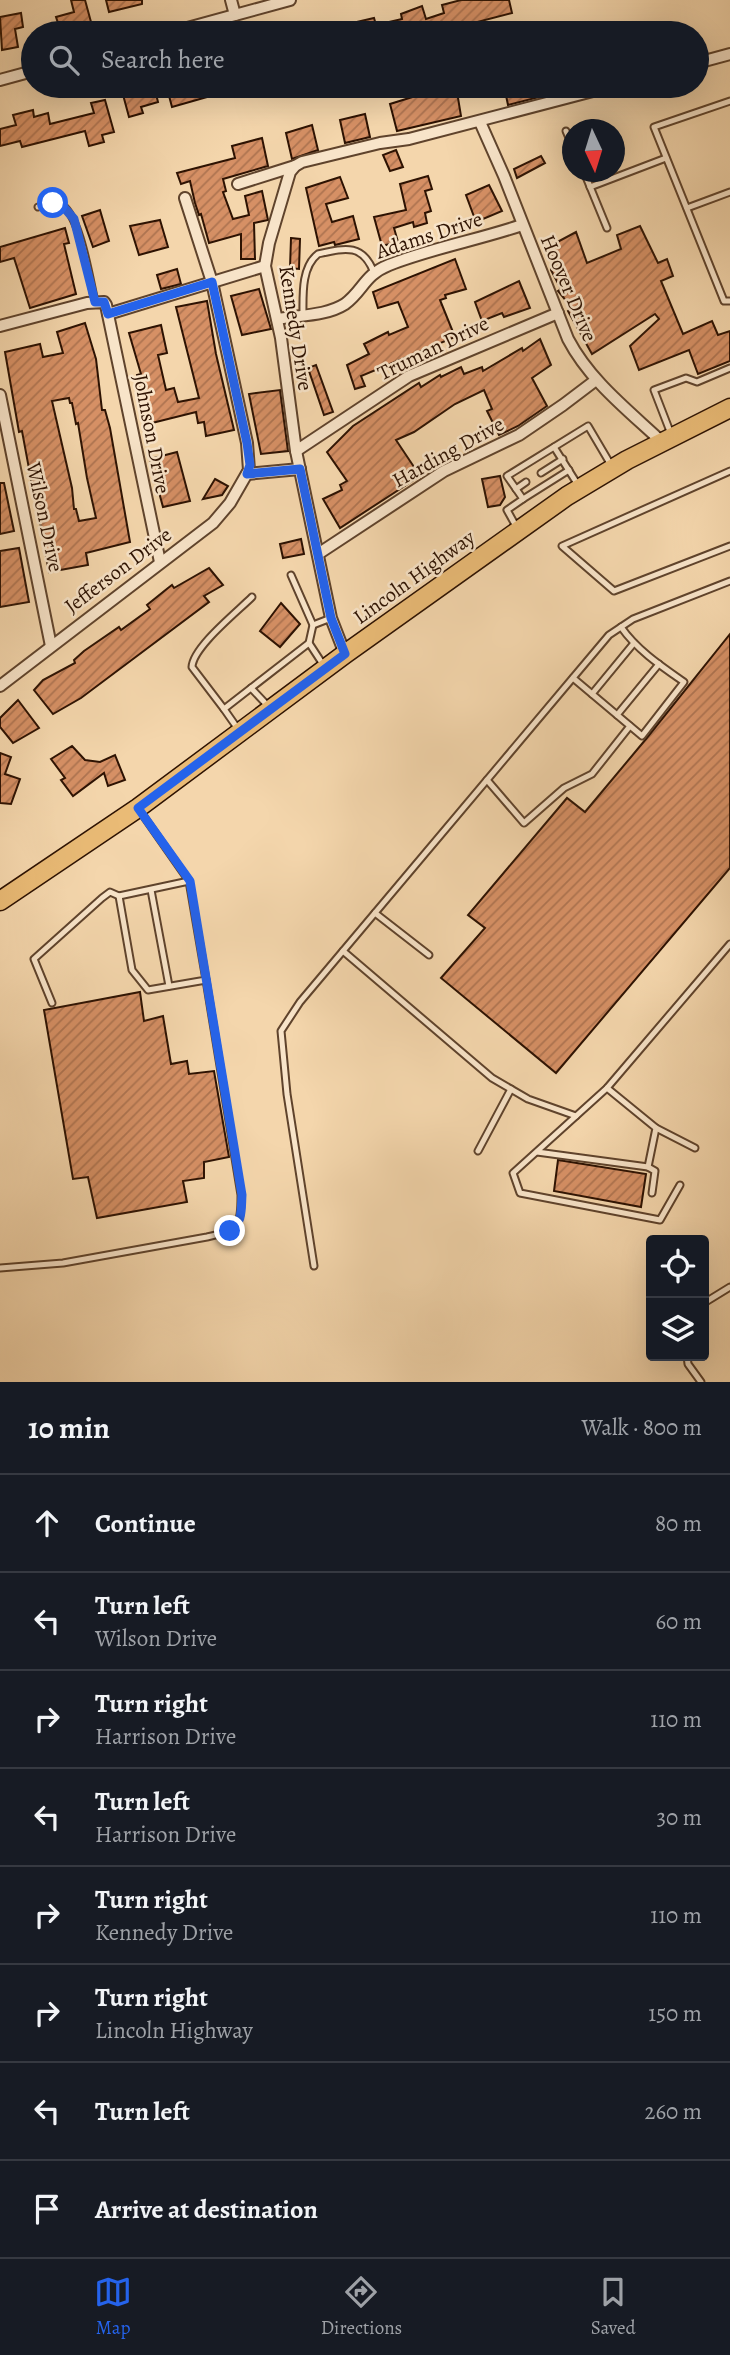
<!DOCTYPE html>
<html lang="en">
<head>
<meta charset="utf-8">
<style>
  :root { --surface:#171b24; --page:#20242c; --text:#f1f3f6; --muted:#9ea1a6; --line:#363941; --accent:#2563eb }
  body { margin:0; font-family:Alegreya,serif; background:var(--page); color:var(--text) }
  .controls { position:absolute; right:21px; bottom:21px; display:grid; overflow:hidden; border-radius:7px; box-shadow:0 7px 28px #0002 }
  .controls button { width:63px; height:63px; display:grid; place-items:center; padding:0; border:0; border-bottom:2px solid var(--line); background:var(--surface); color:var(--text); font:35px sans-serif }
  .compass { position:absolute; left:562px; top:119px; width:63px; height:63px; border-radius:50%; background:var(--surface); box-shadow:0 7px 28px #0002; rotate:176deg }
  .stop { position:absolute; width:21px; height:21px; margin:-16px; border:5px solid #2563eb; border-radius:50%; background:#fff }
  .stop.end { background:#2563eb; border-color:#fff; box-shadow:0 2px 7px #0008 }
  .list { margin:0; padding:0; list-style:none }
  h2 { display:flex; justify-content:space-between; align-items:center; height:91px; margin:0; padding:0 28px; font-size:30px }
  h2 small { font-size:23px; font-weight:400; color:var(--muted) }
  .list li { display:grid; grid-template-columns:46px 1fr auto; gap:21px; align-items:center; box-sizing:border-box; height:98px; padding:0 28px; border-top:2px solid var(--line) }
  .list b { display:block; font-size:26px; white-space:nowrap }
  .list p { margin:0; font-size:23px; white-space:nowrap; color:var(--muted) }
  .list em { font-size:23px; font-style:normal; color:var(--muted) }
  .icon { flex:none; width:38px; height:38px; fill:none; stroke:currentColor; stroke-width:2; stroke-linecap:round; stroke-linejoin:round }
  .map { position:relative; flex:none; width:730px; height:1382px; overflow:hidden }
  .search { position:absolute; background:var(--surface); box-shadow:0 7px 28px #0002; left:21px; right:21px; top:21px; height:77px; display:flex; align-items:center; gap:18px; box-sizing:border-box; padding:0 24px; border-radius:38px; color:var(--muted); font-size:26px }
  .sheet { height:875px; background:var(--surface) }
  nav { display:flex; justify-content:space-around; align-items:center; box-sizing:border-box; height:98px; border-top:2px solid var(--line); background:var(--surface); font-size:19px; color:var(--muted) }
  nav a { display:grid; justify-items:center; gap:4px }
  nav .on { color:var(--accent) }
  .map>svg:first-child { display:block }
</style>
</head>
<body>
<div class="map">
<svg width="730" height="1382" viewBox="0 0 730 1382">
  <defs>
    <pattern id="building-hatch" width="6" height="6" patternUnits="userSpaceOnUse" patternTransform="scale(1.75)"><rect width="6" height="6" fill="#d69065"/><path d="M-1 1l2-2M0 6l6-6M5 7l2-2" fill="none" stroke="#ae7451"/></pattern>
  </defs>
  <rect width="100%" height="100%" fill="#f4d6ac"/>
  <filter id="stains"><feTurbulence type="fractalNoise" baseFrequency=".00286" numOctaves="4"/><feColorMatrix values="0 0 0 0 .2 0 0 0 0 .09 0 0 0 0 .02 0 0 0 .5 -.17"/></filter>
  <radialGradient id="worn" r=".72"><stop offset=".6" stop-color="#630" stop-opacity="0"/><stop offset="1" stop-color="#630" stop-opacity=".3"/></radialGradient>
  <g fill="url(#building-hatch)" stroke="#2d1202" stroke-width="2" fill-rule="evenodd">
    <polygon points="71,0 85,0 91,22 60,29 56,17 74,12"/>
    <polygon points="106,0 142,0 142,4 109,12"/>
    <polygon points="461,0 509,0 512,13 435,33 350,33 348,24 374,18 376,25 402,19 401,14 422,6 426,19 444,13 442,5"/>
    <polygon points="21,13 23,27 15,29 18,47 2,50 0,17"/>
    <polygon points="139,86 154,86 158,102 141,107 143,113 129,117 122,91"/>
    <polygon points="184,86 234,86 235,89 172,107 168,92 184,88"/>
    <polygon points="456,86 461,116 397,131 390,104 435,90"/>
    <polygon points="504,86 577,86 578,87 508,105"/>
    <polygon points="105,100 114,132 102,135 104,142 89,146 85,131 22,147 20,141 0,146 0,129 16,125 13,115 33,110 34,117 48,113 50,124 94,113 91,103"/>
    <polygon points="365,114 370,137 345,143 340,120"/>
    <polygon points="312,125 318,150 292,159 286,133"/>
    <polygon points="262,138 268,166 223,179 226,191 223,192 233,219 249,215 245,196 262,191 268,220 254,223 255,259 241,259 241,234 209,243 201,214 199,215 195,203 190,181 181,184 177,173 235,158 232,146"/>
    <polygon points="396,150 403,167 390,171 383,155"/>
    <polygon points="541,156 545,163 517,178 514,169"/>
    <polygon points="428,176 432,189 425,191 431,211 425,213 427,223 414,227 413,222 394,228 398,242 382,246 374,217 406,210 400,184"/>
    <polygon points="340,177 348,198 326,204 332,222 353,216 359,239 335,245 334,242 319,246 306,188"/>
    <polygon points="489,185 502,211 476,222 466,195"/>
    <polygon points="100,210 109,241 93,247 82,216"/>
    <polygon points="160,220 168,247 139,255 130,226"/>
    <polygon points="640,226 658,263 667,259 673,276 661,281 683,334 712,321 718,335 730,331 730,361 698,374 689,350 639,370 630,346 659,319 655,314 592,354 568,311 572,308 558,291 561,289 551,270 551,266 555,264 548,247 576,232 587,263 621,249 617,235"/>
    <polygon points="65,228 69,243 64,244 76,294 30,308 14,258 0,262 0,247"/>
    <polygon points="291,238 300,239 299,269 290,268"/>
    <polygon points="455,259 466,289 445,295 446,298 440,300 455,337 361,376 365,386 355,389 347,365 369,354 364,344 388,332 389,335 408,327 398,302 378,308 373,292"/>
    <polygon points="177,269 181,284 161,289 157,275"/>
    <polygon points="519,281 530,308 504,317 502,313 482,321 475,302"/>
    <polygon points="259,289 271,329 242,335 231,296"/>
    <polygon points="207,301 216,354 234,430 206,436 204,422 198,423 196,412 144,425 137,375 141,374 129,333 161,325 167,353 158,355 166,390 174,388 178,402 199,398 176,307"/>
    <path d="M85,323L96,359L102,410H105L110,428L130,542L86,553L88,565L49,572L43,541L45,540L38,517L22,431L19,432L5,352L40,344L43,357L63,353L57,332ZM69,398L70,403H72L76,424L78,423L87,478L96,518L79,521L76,509H74L72,488L52,401Z"/>
    <polygon points="540,339 551,365 532,378 547,406 518,426 499,435 487,411 492,409 484,390 455,404 414,432 396,440 420,476 340,528 323,499 342,490 340,485 347,481 327,452 353,426 419,383 421,387 440,375 441,377 461,367 464,374 482,367 483,371 522,348 523,351"/>
    <polygon points="316,365 333,412 324,415 308,368"/>
    <polygon points="280,390 288,451 261,454 249,394"/>
    <polygon points="177,452 190,501 163,507 150,459"/>
    <polygon points="500,476 505,497 500,505 488,507 482,479"/>
    <polygon points="215,479 228,486 222,495 203,499"/>
    <polygon points="0,483 4,483 14,531 0,534"/>
    <polygon points="301,539 304,554 283,558 280,544"/>
    <polygon points="19,548 29,602 0,607 0,551"/>
    <polygon points="209,568 223,585 204,596 209,602 81,698 53,714 34,690 43,680 75,663 74,660 84,651 119,627 121,630 150,609 147,605 168,588 172,585 174,588"/>
    <polygon points="281,603 300,624 280,647 260,631"/>
    <polygon points="730,634 730,868 556,1073 441,978 485,928 468,915 567,798 585,812 646,739"/>
    <polygon points="18,700 39,728 13,743 0,727 0,718"/>
    <polygon points="72,746 85,760 100,762 115,755 125,780 108,786 104,773 73,796 61,780 65,778 51,759"/>
    <polygon points="0,753 11,757 5,774 20,779 11,804 0,803"/>
    <polygon points="140,992 144,1021 163,1016 171,1064 187,1061 189,1074 214,1071 229,1157 204,1162 204,1178 183,1181 187,1202 97,1218 88,1177 73,1179 44,1010"/>
    <polygon points="558,1160 646,1174 641,1207 554,1191"/>
  </g>
  <g fill="none" stroke-linecap="round" stroke-linejoin="round">
    <defs>
      <g id="service">
        <polyline points="730,101 654,127 724,301 730,301"/>
        <polyline points="566,131 572,145"/>
        <polyline points="584,172 607,228"/>
        <polyline points="590,187 666,158"/>
        <path d="M38,207C45,205 52,202 60,204C80,212 90,281 95,302"/>
        <polyline points="687,208 730,192"/>
        <path d="M303,316C303,296 301,267 318,254C345,248 363,243 374,273"/>
        <polyline points="671,434 654,390 686,378 697,382 730,368"/>
        <polyline points="554,447 578,485"/>
        <polyline points="730,471 562,546 614,591 730,546"/>
        <polyline points="541,473 563,459"/>
        <polyline points="516,489 526,482"/>
        <polyline points="523,499 569,470"/>
        <polyline points="517,528 507,510 523,499 507,476 588,426 611,465"/>
        <polyline points="291,575 313,625 309,643"/>
        <path d="M252,597C237,612 193,647 192,667L224,709L309,643L324,666"/>
        <polyline points="313,625 331,618"/>
        <path d="M573,678L642,736L684,682C661,666 637,650 621,627"/>
        <polyline points="251,688 268,706"/>
        <polyline points="592,694 634,643"/>
        <polyline points="224,709 238,729"/>
        <polyline points="617,715 659,664"/>
        <polyline points="487,780 524,823 564,788 592,774 630,726"/>
        <polyline points="140,811 189,881 206,980 148,990 132,970 119,896 189,881"/>
        <polyline points="151,890 169,986"/>
        <polyline points="375,913 429,955"/>
        <polyline points="343,951 492,1078 528,1099 576,1116"/>
        <polyline points="52,1003 34,959 102,898 110,892 119,896"/>
        <polyline points="656,1128 695,1148"/>
        <polyline points="478,1151 511,1089"/>
        <polyline points="537,1152 648,1167 656,1128 607,1088"/>
        <polyline points="648,1167 655,1171 652,1193"/>
        <polyline points="680,1185 660,1220 520,1193 513,1173 607,1088 730,944"/>
        <polyline points="314,1266 287,1094 281,1031 300,1002 609,635 633,619 730,581"/>
        <path d="M0,1268L63,1263L207,1237C238,1230 241,1227 241,1195L206,980"/>
        <polyline points="704,1303 730,1287"/>
        <polyline points="687,1356 688,1364 701,1382"/>
      </g>
      <g id="minor">
        <polyline points="231,0 235,15"/>
        <polyline points="169,33 290,0"/>
        <polyline points="697,63 730,54"/>
        <polyline points="0,80 33,71"/>
        <path d="M480,122L504,176L568,339C590,381 628,410 662,442"/>
        <polyline points="238,184 295,166"/>
        <polyline points="108,314 265,266"/>
        <path d="M278,319C300,315 326,316 345,304C363,291 364,275 389,265C432,248 478,240 522,225"/>
        <polyline points="0,326 87,303 104,302 106,305 160,562"/>
        <polyline points="0,395 51,646"/>
        <polyline points="296,451 409,376 558,313"/>
        <polyline points="247,474 300,469"/>
        <polyline points="318,554 444,471 519,435 563,405 596,380"/>
        <polyline points="345,654 331,618 296,451 281,338 265,266 269,243 290,172 295,166 302,162 380,143 409,139 612,86"/>
        <polyline points="0,686 213,523 230,503 249,470 247,443 212,282 185,198"/>
      </g>
      <polyline id="primary" points="0,901 138,808 345,654 567,496 627,460 730,408"/>
    </defs>
    <use href="#service" stroke="#5f432c" stroke-width="9"/>
    <use href="#minor" stroke="#5f432c" stroke-width="14"/>
    <use href="#primary" stroke="#2d1202" stroke-width="21"/>
    <use href="#service" stroke="#f8e4c9" stroke-width="5"/>
    <use href="#minor" stroke="#f8e4c9" stroke-width="10"/>
    <use href="#primary" stroke="#eabb76" stroke-width="18"/>
  </g>
  <g fill="none" stroke-linecap="round" stroke-linejoin="round">
    <path stroke="#2563eb" stroke-width="9" d="M53,203L62,205L74,219L95,302H104L108,314L212,282L247,443L250,465L247,474L300,469L331,618L345,654L138,808L190,881L242,1195C241,1210 243,1222 230,1231"/>
  </g>
  <g text-anchor="middle" dominant-baseline="central" stroke-width="5" stroke-linejoin="round" paint-order="stroke">
    <g font-size="21" fill="#2d1202" stroke="#f8e4c9">
      <text transform="translate(429 235) rotate(-18)">Adams Drive</text>
      <text transform="translate(569 288) rotate(67)">Hoover Drive</text>
      <text transform="translate(296 328) rotate(81)">Kennedy Drive</text>
      <text transform="translate(433 348) rotate(-26)">Truman Drive</text>
      <text transform="translate(152 434) rotate(79)">Johnson Drive</text>
      <text transform="translate(448 452) rotate(-29)">Harding Drive</text>
      <text transform="translate(45 517) rotate(78)">Wilson Drive</text>
      <text transform="translate(118 570) rotate(-37)">Jefferson Drive</text>
      <text transform="translate(414 577) rotate(-36)">Lincoln Highway</text>
    </g>
  </g>
  <rect width="100%" height="100%" filter="url(#stains)"/>
  <rect width="100%" height="100%" fill="url(#worn)"/>
</svg>
<div class="controls">
<button><svg class="icon" aria-label="locate" viewBox="0 0 24 24"><circle cx="12" cy="12" r="6"/><path d="M12 2v4M12 18v4M2 12h4M18 12h4"/></svg></button>
<button><svg class="icon" aria-label="layers" viewBox="0 0 24 24"><path d="M12 4l9 5-9 5-9-5zM3 14l9 5 9-5"/></svg></button>
</div>
<svg class="compass" viewBox="-18 -18 36 36"><path d="M0-13l5 13h-10z" fill="#e53935"/><path d="M0 13l5-13h-10z" fill="#9ea1a6"/></svg>
<div class="stop" style="left:53px;top:203px"></div>
<div class="stop end" style="left:230px;top:1231px"></div>
<div class="search"><svg class="icon" aria-label="search" viewBox="0 0 24 24"><circle cx="10" cy="10" r="6"/><path d="M15 15l6 6"/></svg>Search here</div>
</div>
<section class="sheet">
<h2>10 min<small>Walk · 800 m</small></h2>
<ul class="list">
<li><svg class="icon" aria-label="ahead" viewBox="0 0 24 24"><path d="M12 20V5M6 11l6-6 6 6"/></svg><div><b>Continue</b></div><em>80 m</em></li>
<li><svg class="icon" aria-label="left" viewBox="0 0 24 24"><path d="M17 20v-9H6M10 6l-5 5 5 5"/></svg><div><b>Turn left</b><p>Wilson Drive</p></div><em>60 m</em></li>
<li><svg class="icon" aria-label="right" viewBox="0 0 24 24"><path d="M7 20v-9h11M14 6l5 5-5 5"/></svg><div><b>Turn right</b><p>Harrison Drive</p></div><em>110 m</em></li>
<li><svg class="icon" aria-label="left" viewBox="0 0 24 24"><path d="M17 20v-9H6M10 6l-5 5 5 5"/></svg><div><b>Turn left</b><p>Harrison Drive</p></div><em>30 m</em></li>
<li><svg class="icon" aria-label="right" viewBox="0 0 24 24"><path d="M7 20v-9h11M14 6l5 5-5 5"/></svg><div><b>Turn right</b><p>Kennedy Drive</p></div><em>110 m</em></li>
<li><svg class="icon" aria-label="right" viewBox="0 0 24 24"><path d="M7 20v-9h11M14 6l5 5-5 5"/></svg><div><b>Turn right</b><p>Lincoln Highway</p></div><em>150 m</em></li>
<li><svg class="icon" aria-label="left" viewBox="0 0 24 24"><path d="M17 20v-9H6M10 6l-5 5 5 5"/></svg><div><b>Turn left</b></div><em>260 m</em></li>
<li><svg class="icon" aria-label="arrive" viewBox="0 0 24 24"><path d="M6 21V4h12l-3 4 3 4H6"/></svg><div><b>Arrive at destination</b></div></li>
</ul>
</section>
<nav>
<a class="on"><svg class="icon" aria-label="map" viewBox="0 0 24 24"><path d="M3 6l6-2 6 2 6-2v14l-6 2-6-2-6 2zM9 4v14M15 6v14"/></svg>Map</a>
<a><svg class="icon" aria-label="directions" viewBox="0 0 24 24"><path d="M12 3l9 9-9 9-9-9zM9 14v-3h6M13 9l2 2-2 2"/></svg>Directions</a>
<a><svg class="icon" aria-label="saved" viewBox="0 0 24 24"><path d="M7 4h10v16l-5-4-5 4z"/></svg>Saved</a>
</nav>
</body>
</html>
